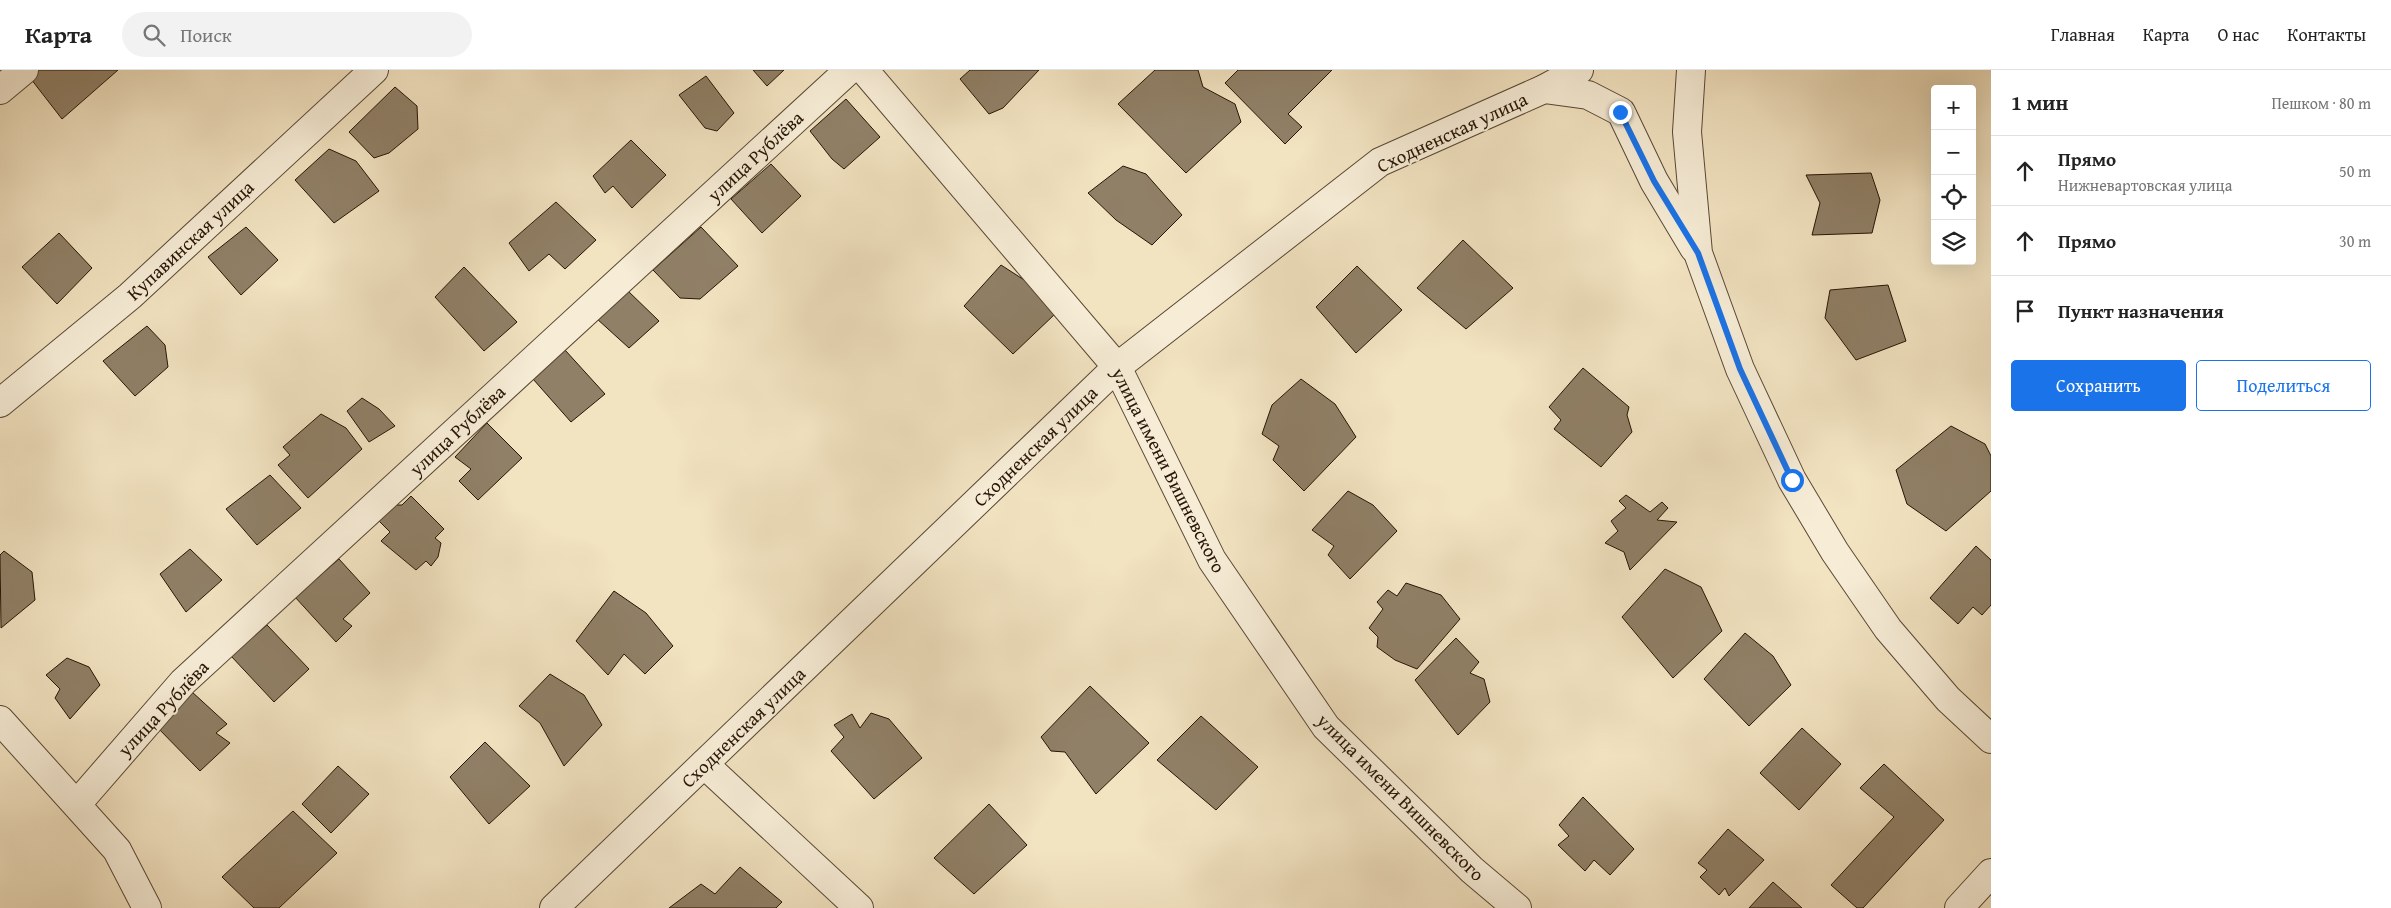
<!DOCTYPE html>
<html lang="ru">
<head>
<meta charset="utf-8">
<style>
  :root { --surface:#fff; --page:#f2f2f2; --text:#222; --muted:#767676; --line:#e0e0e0; --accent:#1a73e8 }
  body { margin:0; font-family:"Gentium Book Plus",serif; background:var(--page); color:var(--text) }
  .controls { position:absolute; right:15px; top:15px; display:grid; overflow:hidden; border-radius:5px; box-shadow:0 5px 20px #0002 }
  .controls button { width:45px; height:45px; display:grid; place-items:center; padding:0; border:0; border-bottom:1px solid var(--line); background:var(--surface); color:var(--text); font:25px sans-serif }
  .stop { position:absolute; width:15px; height:15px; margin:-11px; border:4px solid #1a73e8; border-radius:50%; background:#fff }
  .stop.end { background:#1a73e8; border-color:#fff; box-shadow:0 1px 5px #0008 }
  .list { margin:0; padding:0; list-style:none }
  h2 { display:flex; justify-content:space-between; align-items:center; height:65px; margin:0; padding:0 20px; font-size:21px }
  h2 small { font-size:16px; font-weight:400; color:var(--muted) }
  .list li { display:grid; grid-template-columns:32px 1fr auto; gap:15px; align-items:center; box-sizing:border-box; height:70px; padding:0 20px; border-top:1px solid var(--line) }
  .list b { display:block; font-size:19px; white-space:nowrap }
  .list p { margin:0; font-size:16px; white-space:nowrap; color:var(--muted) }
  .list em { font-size:16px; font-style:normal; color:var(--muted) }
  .actions { display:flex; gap:10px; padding:15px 20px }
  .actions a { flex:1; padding:11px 0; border:1px solid var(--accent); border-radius:5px; text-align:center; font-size:18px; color:var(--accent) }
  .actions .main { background:var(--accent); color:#fff }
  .icon { flex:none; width:28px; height:28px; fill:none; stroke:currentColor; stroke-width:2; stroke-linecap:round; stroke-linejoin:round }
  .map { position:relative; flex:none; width:1991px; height:838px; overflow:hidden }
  header { display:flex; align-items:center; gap:30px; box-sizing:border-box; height:70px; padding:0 25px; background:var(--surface); border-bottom:1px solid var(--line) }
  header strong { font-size:24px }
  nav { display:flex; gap:28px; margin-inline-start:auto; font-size:18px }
  .search { width:350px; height:45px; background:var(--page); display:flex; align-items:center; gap:12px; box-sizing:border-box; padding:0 18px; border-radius:28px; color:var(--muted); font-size:19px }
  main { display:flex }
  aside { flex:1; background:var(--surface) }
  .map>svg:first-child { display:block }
</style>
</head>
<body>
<header>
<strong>Карта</strong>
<div class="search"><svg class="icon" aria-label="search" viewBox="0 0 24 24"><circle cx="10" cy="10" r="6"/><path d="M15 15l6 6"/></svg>Поиск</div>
<nav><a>Главная</a><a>Карта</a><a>О нас</a><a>Контакты</a></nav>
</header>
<main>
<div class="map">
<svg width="1991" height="838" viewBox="0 0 1991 838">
  <rect width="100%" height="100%" fill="#f2e3c1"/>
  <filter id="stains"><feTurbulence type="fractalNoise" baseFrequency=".004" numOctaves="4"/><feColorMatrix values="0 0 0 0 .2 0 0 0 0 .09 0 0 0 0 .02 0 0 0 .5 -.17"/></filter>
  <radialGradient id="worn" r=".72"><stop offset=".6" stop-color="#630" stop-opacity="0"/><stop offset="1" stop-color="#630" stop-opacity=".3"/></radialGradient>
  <g fill="#908067" stroke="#261505">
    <polygon points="24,0 118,0 62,49"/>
    <polygon points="753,0 784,0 767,16"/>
    <polygon points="970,0 1039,0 1003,38 989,44 960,9"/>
    <polygon points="1155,0 1198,0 1203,17 1235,34 1241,52 1186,103 1118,34"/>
    <polygon points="1238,0 1332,0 1288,44 1302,57 1285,74 1225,13"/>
    <polygon points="706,6 734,43 717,61 705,58 679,25"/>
    <polygon points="395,17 417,36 418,59 389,83 374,88 349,62"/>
    <polygon points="846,29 880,67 844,99 832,89 810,61"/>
    <polygon points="631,70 666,105 632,138 613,116 605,123 593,106"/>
    <polygon points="329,79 356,91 379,121 334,153 295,110"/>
    <polygon points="771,94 801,126 762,163 731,129"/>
    <polygon points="1123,96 1146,104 1182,145 1152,175 1116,150 1088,123"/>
    <polygon points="1871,103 1880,130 1872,163 1812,165 1820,133 1806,105"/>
    <polygon points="556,132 596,170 565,199 549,184 529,201 509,173"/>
    <polygon points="246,157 278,190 241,225 208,187"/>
    <polygon points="701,157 738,196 700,229 680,228 653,200"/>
    <polygon points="59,163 92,198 57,234 22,197"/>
    <polygon points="1463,170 1513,218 1466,259 1417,218"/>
    <polygon points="1001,195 1032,215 1055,244 1013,284 964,236"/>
    <polygon points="1357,196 1402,240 1356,283 1316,237"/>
    <polygon points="464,197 517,252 484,281 435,227"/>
    <polygon points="1888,215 1906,271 1856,290 1825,248 1830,220"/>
    <polygon points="627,220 659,251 629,278 596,248"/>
    <polygon points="147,256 165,275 168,297 135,326 103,291"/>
    <polygon points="565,280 605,324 571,352 533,309"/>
    <polygon points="1583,298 1629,337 1627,345 1632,362 1601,397 1554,359 1561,350 1549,337"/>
    <polygon points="1301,309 1335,334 1356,367 1304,421 1273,390 1279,376 1262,364 1272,335"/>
    <polygon points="362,328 379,339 395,356 369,372 347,341"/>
    <polygon points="321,344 346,358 362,379 308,428 278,395 290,385 283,377"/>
    <polygon points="487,353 522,388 478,430 459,411 471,399 455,387"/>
    <polygon points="1951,356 1985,374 1991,386 1991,421 1946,461 1907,434 1896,400"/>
    <polygon points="270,405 301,438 257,475 226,439"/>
    <polygon points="1348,421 1373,435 1397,461 1350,509 1328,485 1334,476 1312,460"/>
    <polygon points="1626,425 1650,442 1662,432 1668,438 1657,450 1677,452 1630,500 1624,482 1605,473 1618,461 1611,451 1626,438 1619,431"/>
    <polygon points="411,426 444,459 435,468 441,473 438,487 431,496 426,491 416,500 381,471 390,462 378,450 392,435 402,435"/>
    <polygon points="1976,476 1991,490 1991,535 1982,545 1973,537 1958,554 1930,528"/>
    <polygon points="190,479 222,510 186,542 160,504"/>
    <polygon points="4,481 32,502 35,530 1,558 0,485"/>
    <polygon points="339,489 370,523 343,549 352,556 336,572 295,527"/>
    <polygon points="1665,499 1701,517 1722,561 1673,608 1622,547"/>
    <polygon points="1406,513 1441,525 1460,549 1417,599 1395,590 1377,577 1378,567 1369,558 1383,539 1377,532 1388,520 1397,526"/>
    <polygon points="614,521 646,543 673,576 645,604 624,584 608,605 576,571"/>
    <polygon points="267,555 309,599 274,632 231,586"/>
    <polygon points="1745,563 1773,586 1791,615 1749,656 1704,609"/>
    <polygon points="1456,568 1479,592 1470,603 1484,609 1490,632 1458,665 1415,610"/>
    <polygon points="67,588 89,597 100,615 70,649 55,628 60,619 46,605"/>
    <polygon points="550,604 584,625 602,655 564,696 540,653 519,636"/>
    <polygon points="1090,616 1149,673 1096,724 1065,682 1051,681 1041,667"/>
    <polygon points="191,621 227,654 216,663 230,673 200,701 154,654"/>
    <polygon points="871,643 889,649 922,688 874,729 831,681 844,667 834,655 852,644 860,658"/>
    <polygon points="1201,646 1258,697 1216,740 1157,690"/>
    <polygon points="1802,658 1841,694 1799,740 1760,703"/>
    <polygon points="485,672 530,716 489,754 450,707"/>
    <polygon points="1884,694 1944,750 1863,838 1857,838 1831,815 1894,747 1860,718"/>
    <polygon points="338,696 369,724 331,763 302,734"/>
    <polygon points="1583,727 1634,779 1610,805 1594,790 1585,801 1558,775 1569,766 1559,755"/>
    <polygon points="989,734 1027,775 974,824 934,788"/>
    <polygon points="293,741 337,783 279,838 254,838 222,807"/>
    <polygon points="1728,759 1764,790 1729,826 1725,818 1719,825 1700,807 1707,800 1698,793"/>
    <polygon points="740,797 782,832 776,838 669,838 701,814 715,824"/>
    <polygon points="1773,812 1802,838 1749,838"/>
  </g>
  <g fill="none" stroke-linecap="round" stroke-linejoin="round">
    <defs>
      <g id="minor">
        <polyline points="864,0 1117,297 1212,490 1326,657 1472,800 1517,838"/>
        <polyline points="1691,0 1687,62 1698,183 1740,299 1792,410 1835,482 1888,559 1948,629 1991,669"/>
        <polyline points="1544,19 1588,25 1621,42 1654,111 1694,178"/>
        <polyline points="0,20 24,0"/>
        <polyline points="0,333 130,226 374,0"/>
        <polyline points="0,650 117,780 147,838"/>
        <polyline points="704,694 859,838"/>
        <polyline points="77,734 183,612 849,0"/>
        <polyline points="554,838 1117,297 1380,92 1544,19 1579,0"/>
        <polyline points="1959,838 1991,803"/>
      </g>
    </defs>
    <use href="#minor" stroke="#594834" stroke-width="30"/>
    <use href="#minor" stroke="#f7edd7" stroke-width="28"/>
  </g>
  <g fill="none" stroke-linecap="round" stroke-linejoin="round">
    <polyline stroke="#1a73e8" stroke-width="6" points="1620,42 1654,111 1698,183 1740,299 1792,410"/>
  </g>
  <g text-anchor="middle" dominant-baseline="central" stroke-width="4" stroke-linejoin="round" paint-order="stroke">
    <g font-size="19" fill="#261505" stroke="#f7edd7">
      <text transform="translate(1452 62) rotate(-25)">Сходненская улица</text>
      <text transform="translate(755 86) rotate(-43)">улица Рублёва</text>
      <text transform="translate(190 170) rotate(-43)">Купавинская улица</text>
      <text transform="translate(457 360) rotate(-43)">улица Рублёва</text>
      <text transform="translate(1035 376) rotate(-44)">Сходненская улица</text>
      <text transform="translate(1169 400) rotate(63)">улица имени Вишневского</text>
      <text transform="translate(163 638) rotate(-47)">улица Рублёва</text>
      <text transform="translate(743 657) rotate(-44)">Сходненская улица</text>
      <text transform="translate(1401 727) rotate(45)">улица имени Вишневского</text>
    </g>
  </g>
  <rect width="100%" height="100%" filter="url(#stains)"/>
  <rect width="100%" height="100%" fill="url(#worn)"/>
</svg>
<div class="controls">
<button>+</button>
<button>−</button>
<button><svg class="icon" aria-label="locate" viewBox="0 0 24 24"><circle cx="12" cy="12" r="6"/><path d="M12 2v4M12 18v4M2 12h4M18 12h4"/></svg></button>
<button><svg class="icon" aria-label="layers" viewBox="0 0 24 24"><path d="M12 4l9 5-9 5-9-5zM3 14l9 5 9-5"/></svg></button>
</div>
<div class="stop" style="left:1792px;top:410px"></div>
<div class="stop end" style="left:1620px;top:42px"></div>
</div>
<aside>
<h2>1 мин<small>Пешком · 80 m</small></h2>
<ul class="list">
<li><svg class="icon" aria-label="ahead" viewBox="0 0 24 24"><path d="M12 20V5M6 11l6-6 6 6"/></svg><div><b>Прямо</b><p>Нижневартовская улица</p></div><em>50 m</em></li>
<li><svg class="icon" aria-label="ahead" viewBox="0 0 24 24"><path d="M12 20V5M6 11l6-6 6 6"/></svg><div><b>Прямо</b></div><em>30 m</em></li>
<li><svg class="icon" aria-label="arrive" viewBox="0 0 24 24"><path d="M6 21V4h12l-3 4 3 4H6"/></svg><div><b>Пункт назначения</b></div></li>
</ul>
<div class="actions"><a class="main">Сохранить</a><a>Поделиться</a></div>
</aside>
</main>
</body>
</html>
